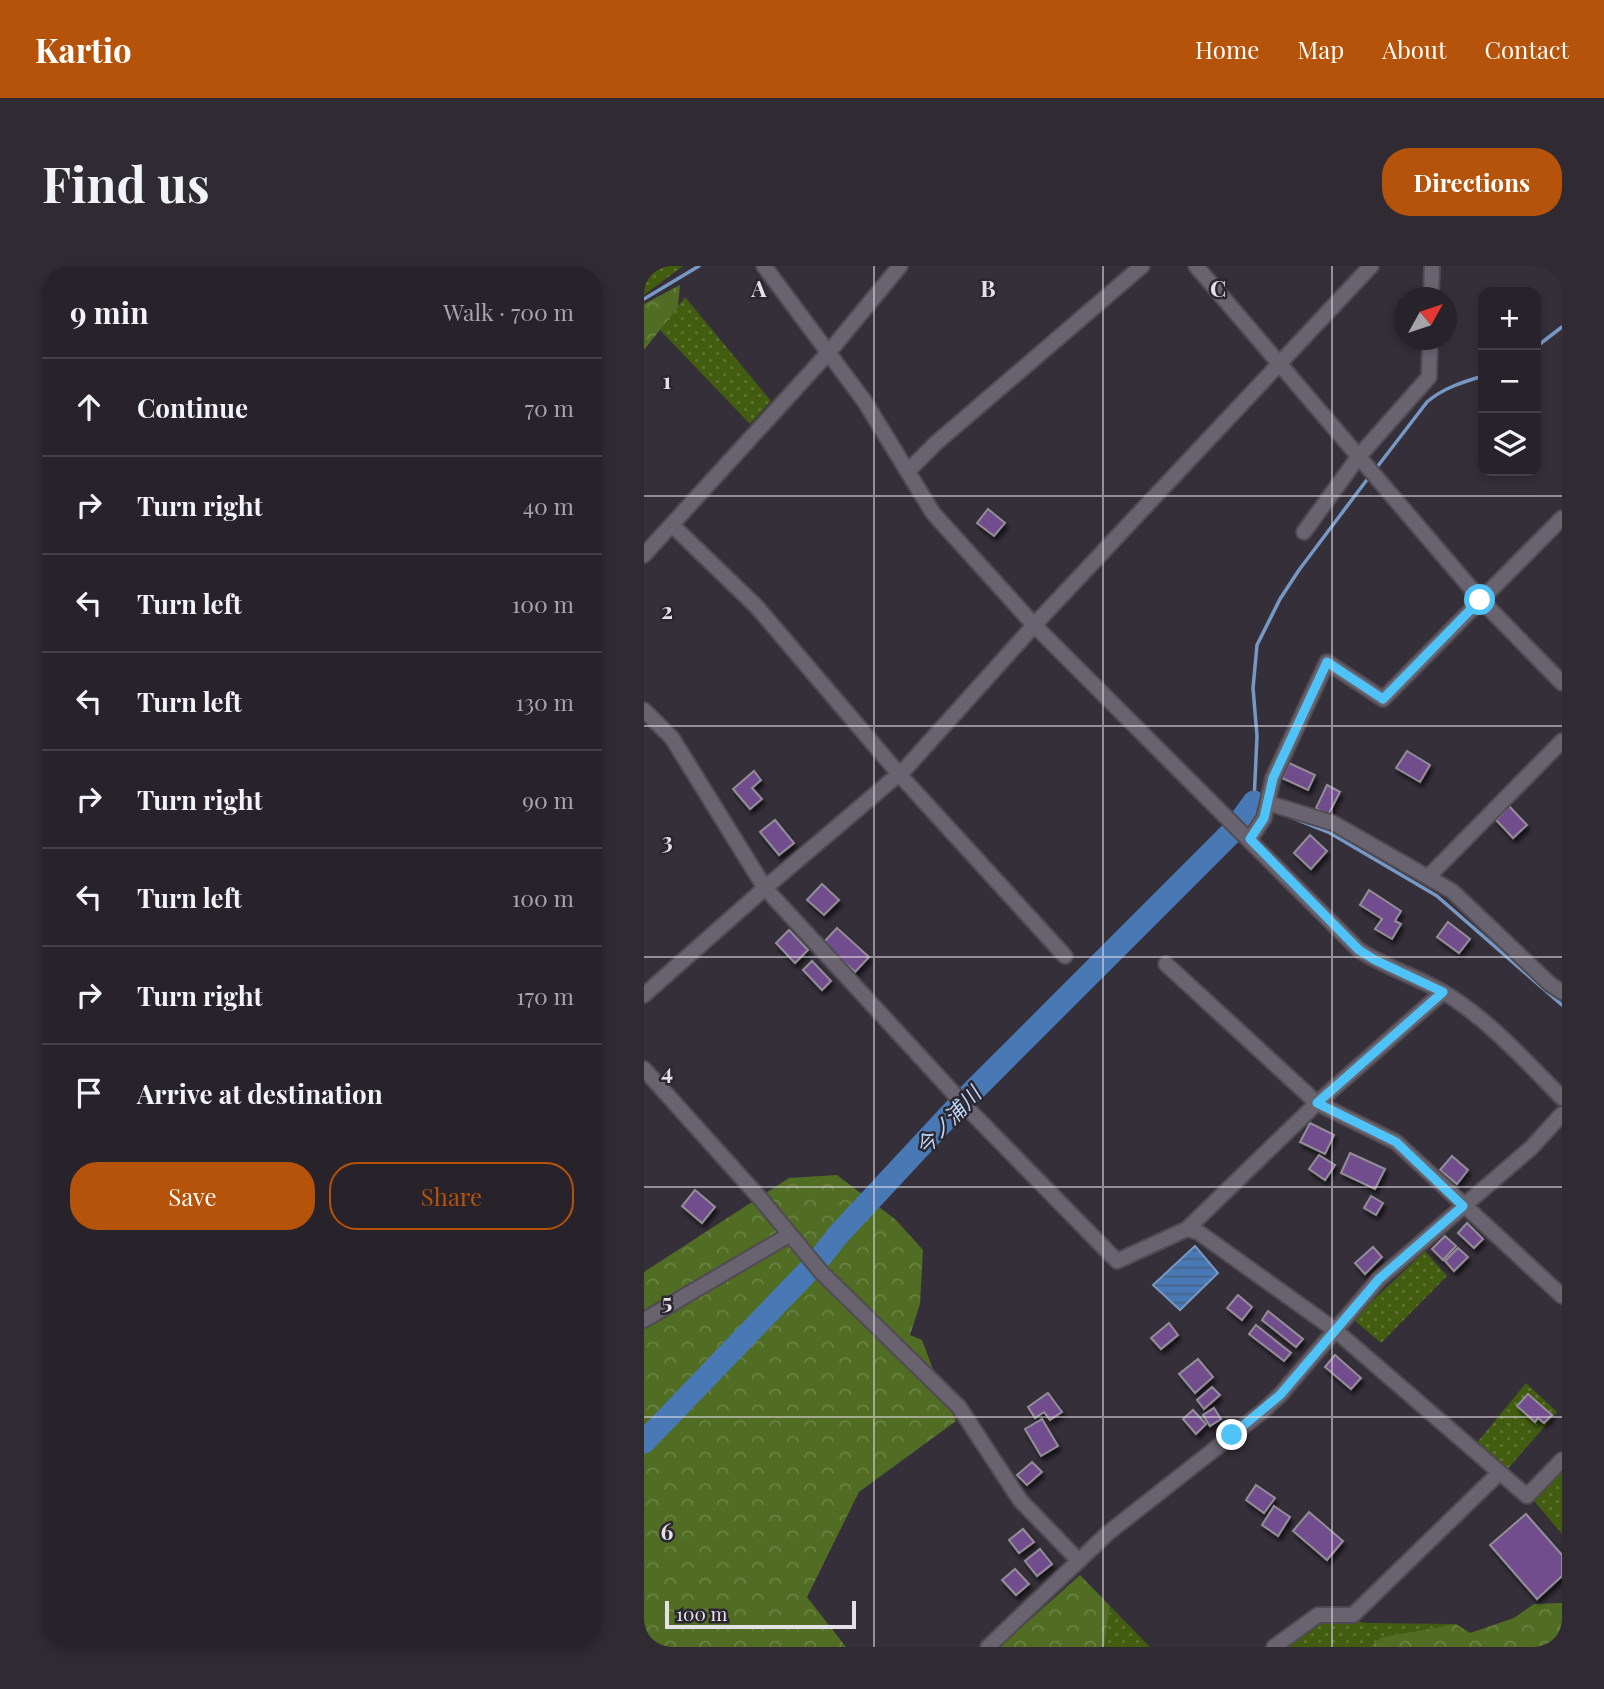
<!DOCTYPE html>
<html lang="en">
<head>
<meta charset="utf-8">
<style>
  :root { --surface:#28232b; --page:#302b33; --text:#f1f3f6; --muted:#a5a4a9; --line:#444047; --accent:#b45309 }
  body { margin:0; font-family:"Playfair Display","Noto Sans JP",serif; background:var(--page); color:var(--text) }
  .controls { position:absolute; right:21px; top:21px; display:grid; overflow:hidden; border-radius:14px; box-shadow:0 4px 10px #0003 }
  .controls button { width:63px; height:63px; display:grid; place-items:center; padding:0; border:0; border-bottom:2px solid var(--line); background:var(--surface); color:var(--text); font:35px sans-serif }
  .compass { position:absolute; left:750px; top:21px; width:63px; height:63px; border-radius:50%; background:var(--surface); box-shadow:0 4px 10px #0003; rotate:50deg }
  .scale { position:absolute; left:21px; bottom:18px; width:191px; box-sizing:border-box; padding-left:7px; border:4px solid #e3e0e6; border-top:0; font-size:19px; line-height:24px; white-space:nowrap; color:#e3e0e6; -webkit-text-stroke:5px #2b262f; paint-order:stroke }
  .stop { position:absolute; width:21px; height:21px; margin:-16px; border:5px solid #4fc3f7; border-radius:50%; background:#fff }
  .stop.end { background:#4fc3f7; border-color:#fff; box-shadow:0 2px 7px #0008 }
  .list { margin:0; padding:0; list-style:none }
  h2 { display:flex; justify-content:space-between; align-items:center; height:91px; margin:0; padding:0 28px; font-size:30px }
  h2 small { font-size:23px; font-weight:400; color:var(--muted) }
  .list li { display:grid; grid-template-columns:46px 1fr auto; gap:21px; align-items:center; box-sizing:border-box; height:98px; padding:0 28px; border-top:2px solid var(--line) }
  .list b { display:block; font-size:26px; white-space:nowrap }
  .list em { font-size:23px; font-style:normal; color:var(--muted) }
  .actions { display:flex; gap:14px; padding:21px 28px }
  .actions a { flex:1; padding:16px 0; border:2px solid var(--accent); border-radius:28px; text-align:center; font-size:24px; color:var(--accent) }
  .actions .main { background:var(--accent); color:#fff }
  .icon { flex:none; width:38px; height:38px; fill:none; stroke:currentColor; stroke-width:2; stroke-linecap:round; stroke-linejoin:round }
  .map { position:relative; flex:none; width:918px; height:1381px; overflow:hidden; border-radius:28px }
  header { display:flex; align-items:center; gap:42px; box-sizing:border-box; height:98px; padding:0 35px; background:var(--accent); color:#fff }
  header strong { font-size:33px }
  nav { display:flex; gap:38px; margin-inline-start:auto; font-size:24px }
  .intro { display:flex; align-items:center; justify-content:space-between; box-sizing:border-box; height:168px; padding:0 42px }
  h1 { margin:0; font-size:49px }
  .button { padding:18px 32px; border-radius:28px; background:var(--accent); color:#fff; font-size:24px; font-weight:700 }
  main { display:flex; gap:42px; padding:0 42px }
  aside { flex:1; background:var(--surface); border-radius:28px; box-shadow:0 4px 10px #0003 }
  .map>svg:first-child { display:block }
</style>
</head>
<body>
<header>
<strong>Kartio</strong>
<nav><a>Home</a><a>Map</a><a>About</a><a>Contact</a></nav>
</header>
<div class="intro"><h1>Find us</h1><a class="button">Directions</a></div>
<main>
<aside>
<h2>9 min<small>Walk · 700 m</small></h2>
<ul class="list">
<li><svg class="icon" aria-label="ahead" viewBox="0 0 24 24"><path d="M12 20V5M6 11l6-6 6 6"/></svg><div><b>Continue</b></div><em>70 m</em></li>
<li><svg class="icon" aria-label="right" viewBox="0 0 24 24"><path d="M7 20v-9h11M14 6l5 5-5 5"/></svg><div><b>Turn right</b></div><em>40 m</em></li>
<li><svg class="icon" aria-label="left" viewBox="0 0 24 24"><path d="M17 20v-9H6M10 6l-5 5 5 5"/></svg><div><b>Turn left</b></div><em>100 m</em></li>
<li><svg class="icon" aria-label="left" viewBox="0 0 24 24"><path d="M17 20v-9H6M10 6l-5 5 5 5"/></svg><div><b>Turn left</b></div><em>130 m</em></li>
<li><svg class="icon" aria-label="right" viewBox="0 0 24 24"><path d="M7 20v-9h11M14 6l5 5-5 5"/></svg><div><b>Turn right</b></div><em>90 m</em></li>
<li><svg class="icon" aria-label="left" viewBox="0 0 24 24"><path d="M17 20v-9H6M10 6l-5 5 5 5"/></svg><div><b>Turn left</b></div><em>100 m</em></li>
<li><svg class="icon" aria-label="right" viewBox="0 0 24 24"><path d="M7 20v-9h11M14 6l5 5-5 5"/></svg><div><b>Turn right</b></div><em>170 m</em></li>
<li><svg class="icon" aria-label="arrive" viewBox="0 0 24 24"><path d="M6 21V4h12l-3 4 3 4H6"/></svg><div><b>Arrive at destination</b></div></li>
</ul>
<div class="actions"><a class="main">Save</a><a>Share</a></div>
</aside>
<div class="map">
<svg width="918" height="1381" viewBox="0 0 918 1381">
  <defs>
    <pattern id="grass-dots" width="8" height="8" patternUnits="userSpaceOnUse" patternTransform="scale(1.75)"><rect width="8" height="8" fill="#425d10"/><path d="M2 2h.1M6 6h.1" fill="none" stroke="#5d7433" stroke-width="1.8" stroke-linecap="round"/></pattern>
    <pattern id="forest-crowns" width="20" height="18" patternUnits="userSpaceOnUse" patternTransform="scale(1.75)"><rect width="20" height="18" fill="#516d23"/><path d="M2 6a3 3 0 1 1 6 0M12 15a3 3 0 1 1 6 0" fill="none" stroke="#6a8243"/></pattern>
    <pattern id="water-rules" width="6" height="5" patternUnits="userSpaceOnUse" patternTransform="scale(1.75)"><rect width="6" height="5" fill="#4979b5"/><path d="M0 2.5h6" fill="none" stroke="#476388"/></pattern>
    <filter id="shadow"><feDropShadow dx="2.5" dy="4.5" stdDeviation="2" flood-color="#0009"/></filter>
  </defs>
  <rect width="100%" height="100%" fill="#352f39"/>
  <g fill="url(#grass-dots)">
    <polygon points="0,0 39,0 0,29"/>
    <polygon points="41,31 127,135 106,158 16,64"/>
    <polygon points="781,985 803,1010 737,1077 709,1053"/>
    <polygon points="882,1117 913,1146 862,1205 832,1178"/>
    <polygon points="918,1205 918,1268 890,1235"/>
    <polygon points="466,1340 506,1381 460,1381"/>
    <polygon points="674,1349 723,1357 812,1358 738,1371 726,1381 630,1381"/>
  </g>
  <g fill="url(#forest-crowns)">
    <polygon points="36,19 34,41 0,84 0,38"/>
    <polygon points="193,909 252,954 279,984 276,1038 266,1069 278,1074 296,1122 312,1155 215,1226 163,1331 202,1381 0,1381 0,1006 145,912"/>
    <polygon points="436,1309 466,1340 460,1381 355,1381"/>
    <polygon points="918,1337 918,1381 726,1381 738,1371 812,1358 826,1367 870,1352 890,1338"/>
  </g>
  <polygon fill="url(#water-rules)" stroke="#7798c4" stroke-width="2" points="551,980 574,1007 536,1044 509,1019"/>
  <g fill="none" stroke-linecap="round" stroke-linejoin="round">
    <g stroke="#7798c4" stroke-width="3.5">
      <polyline points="0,33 55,0"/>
      <polyline points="892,81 918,61"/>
      <path d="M730,205L783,136C799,122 819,116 839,110"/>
      <polyline points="619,540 610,536 613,470 609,422 613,379 636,333 655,304 725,211"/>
      <polyline points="646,551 686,567 793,630 918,739"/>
    </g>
    <polyline stroke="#4979b5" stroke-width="23" points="0,1176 172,997 194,969 312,842 588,566 610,536"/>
  </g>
  <g fill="#724d8d" stroke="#938d98" stroke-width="2" filter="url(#shadow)">
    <polygon points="344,243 361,257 350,270 333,257"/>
    <polygon points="763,485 786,499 776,516 752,502"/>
    <polygon points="645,497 671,509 664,524 638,512"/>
    <polygon points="110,505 117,514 108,522 118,533 106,543 89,523"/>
    <polygon points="683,519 696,526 684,549 672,542"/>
    <polygon points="865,540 883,559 869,572 852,554"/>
    <polygon points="131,554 150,577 135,589 116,566"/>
    <polygon points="666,569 683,585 667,603 650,587"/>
    <polygon points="178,618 195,634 180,649 163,634"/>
    <polygon points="725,624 757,645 751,655 757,658 748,673 731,663 738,653 716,639"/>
    <polygon points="804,656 826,673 815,687 793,671"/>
    <polygon points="193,662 225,691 211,706 179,677"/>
    <polygon points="145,664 164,684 151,697 132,677"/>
    <polygon points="168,695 187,715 178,724 159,704"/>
    <polygon points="666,857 690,869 681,888 656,876"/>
    <polygon points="706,887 741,903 731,923 697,907"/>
    <polygon points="675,889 691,899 681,914 665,903"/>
    <polygon points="808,890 824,904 813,918 796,904"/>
    <polygon points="51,924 71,941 58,957 38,940"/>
    <polygon points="727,930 739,937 732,949 720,942"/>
    <polygon points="823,957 839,973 830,982 814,967"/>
    <polygon points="801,970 812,980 799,994 788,983"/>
    <polygon points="729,981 738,991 721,1008 711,997"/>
    <polygon points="814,982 824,991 810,1005 801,995"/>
    <polygon points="594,1029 608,1041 598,1054 583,1042"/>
    <polygon points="624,1045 659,1073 652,1081 618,1054"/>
    <polygon points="525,1057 534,1069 517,1083 507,1072"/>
    <polygon points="612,1059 647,1087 640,1095 605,1068"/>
    <polygon points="691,1089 717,1112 707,1123 681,1101"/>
    <polygon points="554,1093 569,1111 551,1127 535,1108"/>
    <polygon points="568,1121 576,1129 560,1143 553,1134"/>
    <polygon points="404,1127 418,1146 406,1154 400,1146 391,1152 384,1141"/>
    <polygon points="884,1128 908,1149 900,1157 894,1152 891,1156 873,1140"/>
    <polygon points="570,1142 577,1153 566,1160 559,1149"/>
    <polygon points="549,1144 562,1158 552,1168 539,1153"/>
    <polygon points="398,1153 414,1180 397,1190 381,1163"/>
    <polygon points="388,1196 398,1206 383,1219 373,1209"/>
    <polygon points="612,1219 631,1232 620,1247 602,1234"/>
    <polygon points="630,1240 646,1251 634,1270 618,1259"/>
    <polygon points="665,1246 699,1275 683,1294 649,1265"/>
    <polygon points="882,1248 918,1289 918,1310 893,1333 846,1279"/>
    <polygon points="379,1263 390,1276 375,1287 365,1274"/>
    <polygon points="396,1283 408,1298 393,1310 381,1295"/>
    <polygon points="371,1303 385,1318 372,1329 358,1314"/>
  </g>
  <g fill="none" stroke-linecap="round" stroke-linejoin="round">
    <defs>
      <g id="minor">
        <path d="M120,0L221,136L289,247L390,359L715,684C741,701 770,710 797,725C839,748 885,798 918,832"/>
        <polyline points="552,0 837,334 918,417"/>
        <polyline points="787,32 788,0"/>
        <polyline points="264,205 292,177 498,0"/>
        <polyline points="28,259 113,341 255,508 421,690"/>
        <polyline points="660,266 715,190 785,111 786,74"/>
        <polyline points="0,289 185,86 256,0"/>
        <polyline points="0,444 28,472 121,622 327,846 473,995 543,963 554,966 691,1064 883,1230 918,1194"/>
        <polyline points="624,537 689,557 808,625 906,718 918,726"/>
        <polyline points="606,573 620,552 629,512 683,396 739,433 918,252"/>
        <polyline points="785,610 918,475"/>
        <polyline points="522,698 673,837 752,876 918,1030"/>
        <polyline points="0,729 121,622 262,502 394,355 727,0"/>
        <polyline points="0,803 115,931 178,1007 315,1141 376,1234 435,1295"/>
        <polyline points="543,963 673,837 799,726"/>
        <polyline points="0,1054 145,969"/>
        <polyline points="344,1381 464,1267 619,1145 636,1129 735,1013 887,882 918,848"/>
        <polyline points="630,1381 674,1349 709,1349 855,1207"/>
      </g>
    </defs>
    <use href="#minor" stroke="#504b53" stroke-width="18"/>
    <use href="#minor" stroke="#68636e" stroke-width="14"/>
  </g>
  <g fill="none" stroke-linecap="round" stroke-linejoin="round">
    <polyline stroke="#4fc3f7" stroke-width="9" points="588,1169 636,1129 735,1013 819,940 752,876 673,837 799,726 731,694 715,684 606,573 620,552 629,512 683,396 739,433 836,334"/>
  </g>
  <path fill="none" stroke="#e3e0e6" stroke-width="2" stroke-opacity="0.55" d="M230,0V1381M459,0V1381M688,0V1381M0,230H918M0,460H918M0,691H918M0,921H918M0,1151H918"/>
  <g text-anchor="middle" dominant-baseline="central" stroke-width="5" stroke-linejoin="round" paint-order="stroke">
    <g font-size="21" font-style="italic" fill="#bcd6f8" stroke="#2b262f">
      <text transform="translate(303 854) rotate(-47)">今ノ浦川</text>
    </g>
  </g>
  <g font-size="23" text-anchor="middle" font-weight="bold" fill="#e3e0e6" stroke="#2b262f" stroke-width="5" stroke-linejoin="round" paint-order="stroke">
    <text x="115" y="31">A</text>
    <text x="344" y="31">B</text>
    <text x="574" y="31">C</text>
    <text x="23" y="123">1</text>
    <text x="23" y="353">2</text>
    <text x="23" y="583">3</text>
    <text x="23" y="814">4</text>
    <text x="23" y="1044">5</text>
    <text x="23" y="1274">6</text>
  </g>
</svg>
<div class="controls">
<button>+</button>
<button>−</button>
<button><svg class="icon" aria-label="layers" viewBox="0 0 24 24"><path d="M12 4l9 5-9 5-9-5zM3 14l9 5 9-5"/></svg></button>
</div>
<svg class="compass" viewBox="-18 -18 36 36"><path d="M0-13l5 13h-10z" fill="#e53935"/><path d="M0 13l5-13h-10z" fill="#a5a4a9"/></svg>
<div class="scale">100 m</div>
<div class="stop" style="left:836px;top:334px"></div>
<div class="stop end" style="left:588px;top:1169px"></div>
</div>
</main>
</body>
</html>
